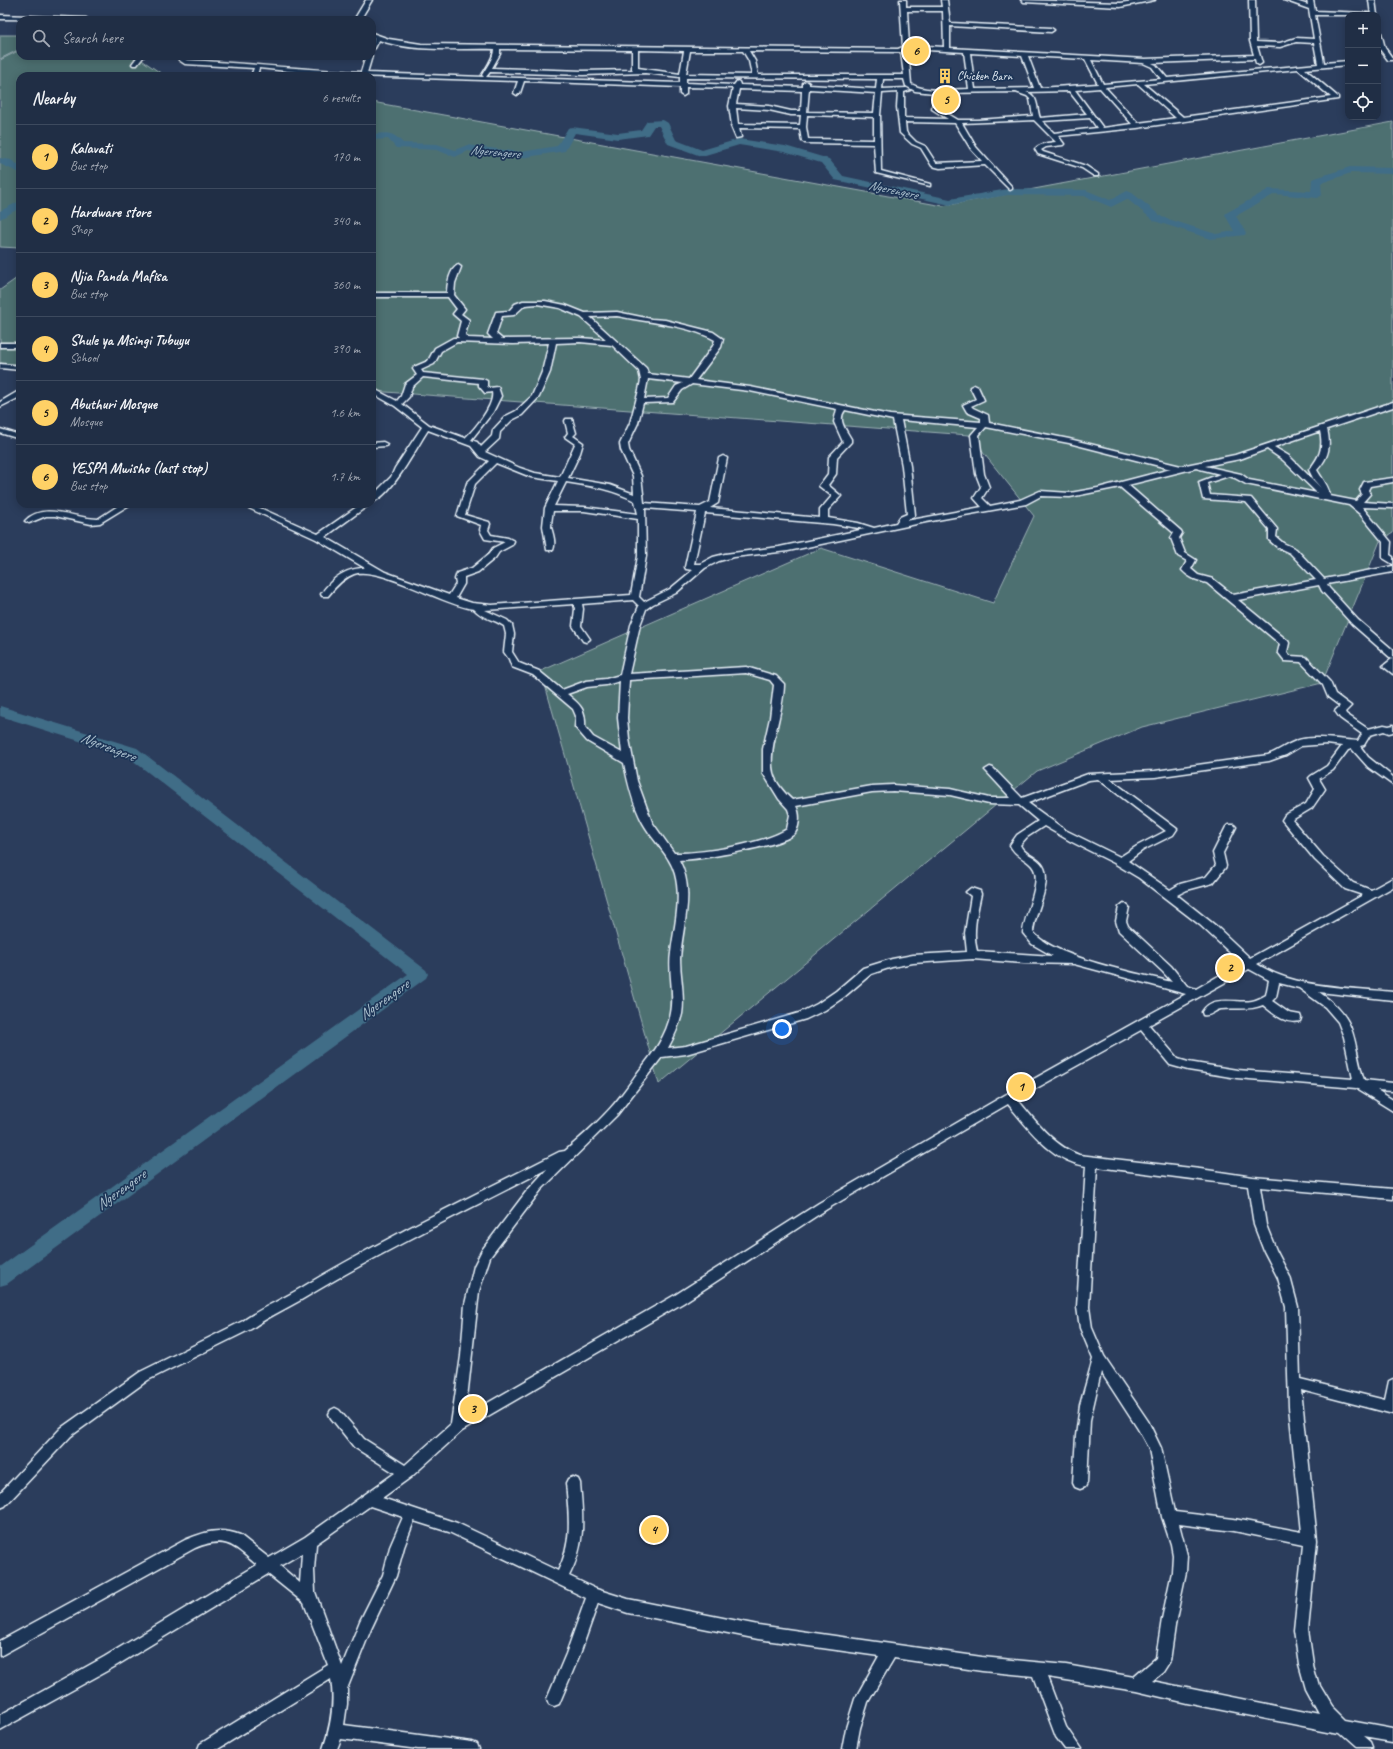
<!DOCTYPE html>
<html lang="en">
<head>
<meta charset="utf-8">
<style>
  :root { --surface:#202e45; --page:#28364c; --text:#f1f3f6; --muted:#a2a8b3; --line:#3d4a5e; --accent:#ffd166 }
  body { margin:0; font-family:Caveat,sans-serif; background:var(--page); color:var(--text) }
  .controls { position:absolute; right:12px; top:12px; display:grid; overflow:hidden; border-radius:8px; box-shadow:0 2px 10px #0003 }
  .controls button { width:36px; height:36px; display:grid; place-items:center; padding:0; border:0; border-bottom:1px solid var(--line); background:var(--surface); color:var(--text); font:20px sans-serif }
  .you { position:absolute; left:782px; top:1029px; width:14px; height:14px; margin:-10px; border:3px solid #fff; border-radius:50%; background:#1a73e8; box-shadow:0 0 0 6px #1a73e833 }
  .badge { display:grid; place-items:center; width:26px; height:26px; border-radius:50%; background:var(--accent); color:#111; font-size:13px; font-weight:700 }
  .pin { position:absolute; translate:-50% -50%; border:2px solid #fff; box-shadow:0 1px 4px #0006 }
  .list { margin:0; padding:0; list-style:none }
  h2 { display:flex; justify-content:space-between; align-items:center; height:52px; margin:0; padding:0 16px; font-size:17px }
  h2 small { font-size:13px; font-weight:400; color:var(--muted) }
  .list li { display:grid; grid-template-columns:26px 1fr auto; gap:12px; align-items:center; box-sizing:border-box; height:64px; padding:0 16px; border-top:1px solid var(--line) }
  .list b { display:block; font-size:15px; white-space:nowrap }
  .list p { margin:0; font-size:13px; white-space:nowrap; color:var(--muted) }
  .list em { font-size:13px; font-style:normal; color:var(--muted) }
  .icon { flex:none; width:22px; height:22px; fill:none; stroke:currentColor; stroke-width:2; stroke-linecap:round; stroke-linejoin:round }
  .map { position:relative; flex:none; width:1393px; height:1749px; overflow:hidden }
  .search { position:absolute; background:var(--surface); box-shadow:0 2px 10px #0003; left:16px; top:16px; width:360px; height:44px; display:flex; align-items:center; gap:10px; box-sizing:border-box; padding:0 14px; border-radius:12px; color:var(--muted); font-size:15px }
  .panel { position:absolute; background:var(--surface); box-shadow:0 2px 10px #0003; left:16px; top:72px; width:360px; height:436px; border-radius:12px }
  .map>svg:first-child { display:block }
</style>
</head>
<body>
<div class="map">
<svg width="1393" height="1749" viewBox="0 0 1393 1749">
  <rect width="100%" height="100%" fill="#2b3d5c"/>
  <filter id="ink" filterUnits="userSpaceOnUse"><feTurbulence type="fractalNoise" baseFrequency=".025" numOctaves="2"/><feDisplacementMap in="SourceGraphic" scale="8" xChannelSelector="R" yChannelSelector="G"/><feConvolveMatrix kernelMatrix="1 2 1 2 8 2 1 2 1" color-interpolation-filters="sRGB"/></filter>
  <g filter="url(#ink)">
    <g fill="#4e7071" stroke="#9bb0b4">
      <polygon points="0,35 20,35 20,49 0,59"/>
      <polygon points="20,50 20,56 136,56 165,76 20,76 20,248 0,247 0,60"/>
      <polygon points="372,102 943,206 1393,122 1393,533 1380,541 1322,683 1142,727 1037,771 659,1084 541,671 821,548 993,603 1034,516 969,435 372,391"/>
      <polygon points="20,276 20,364 0,363 0,290"/>
    </g>
    <g fill="none" stroke-linecap="round" stroke-linejoin="round">
      <g fill="#416d87" fill-rule="evenodd">
        <path d="M663,120L668,123L676,140L702,150L739,139L785,146L829,159L843,176L950,199L1008,189L1086,190L1110,200L1127,191L1131,192L1162,217L1216,234L1234,231L1225,215L1226,213L1269,189L1311,191L1312,179L1350,167L1393,168V174L1351,173L1321,183L1322,195L1317,198L1275,194L1236,216L1246,233L1245,235L1211,239L1154,221L1127,199L1111,207L1084,196L1008,195L950,205L835,180L821,163L784,152L739,145L702,156L698,155L668,144L659,126H654L648,135L618,139L575,133L565,151L521,158L468,151L455,157L436,150L396,148L388,139L372,140V134C388,133 392,131 403,143L437,144L455,150L467,145L521,152L557,146L568,128L572,127L618,133L641,130L647,121Z"/>
        <polygon points="0,158 11,160 20,166 20,173 0,164"/>
        <polygon points="20,201 20,208 0,219 0,211"/>
        <polygon points="0,706 137,748 426,970 428,974 426,978 7,1284 0,1286 0,1267 408,974 127,756 0,716"/>
      </g>
      <defs>
        <g id="minor">
          <polygon points="366,0 372,0 360,20 354,20"/>
          <path d="M900,0H906V7H942L941,0H947L950,23L1051,28L1054,30L1051,32L950,26V48L1145,59L1254,55L1250,41L1249,0H1255L1256,42L1280,43L1296,38L1314,39L1309,9L1284,0H1293L1308,5L1307,0H1313L1315,11L1368,13L1371,15H1315L1324,63L1348,61V65L1305,69L1338,97V99L1137,128L1058,136L1064,144L1063,145L1046,147L1041,150L1043,152L1086,166L1098,174V176H1094L1082,168L1038,154L1035,149C1041,143 1048,143 1056,142L1034,120L962,123L976,147L1012,187V189L1010,190L985,165L940,168L932,166L921,148L912,144L900,133L897,107L898,92L882,93L880,115L881,171L930,184V186L876,173L874,144L805,143L802,141L800,129L739,128L741,137L736,138L731,126L732,125L729,106L733,88L686,87V94L683,96L680,94V87L524,81L520,93L517,95L514,93L518,81L325,75L259,68L257,76H251L254,68L185,64L179,60V56H185L186,60C245,63 303,70 361,72L366,56H372L367,73L484,77L482,75C486,68 494,58 494,49C457,48 414,53 379,40L375,48L372,50L374,38L372,37V33L389,39L421,44L898,49L903,47ZM907,11H943L944,47L909,45ZM1296,42L1314,43L1318,64L1167,78L1156,65L1152,63L1255,59L1256,63L1259,65L1262,63L1257,46L1280,47ZM500,49L632,50V69L633,70L583,71L492,68L500,54ZM908,49L964,52L969,89C951,89 927,93 911,84ZM638,50L684,51L680,74L638,68ZM690,51H743L749,61L752,75L686,74ZM749,51L901,52L904,75H758L755,61ZM970,53L1022,56L1034,88L975,89ZM1028,56L1085,59L1098,84L1040,88ZM1091,60L1143,63L1152,67L1161,79L1103,84ZM1298,69L1331,97L1183,117L1144,84ZM490,72L583,75L645,73L680,77V83L486,77ZM686,78L877,79L876,89L809,85V83L806,81L803,83V87L740,85L739,82L737,81L734,85L686,83ZM883,79H904L906,86L915,91L934,93L932,109L948,119L904,118V92L910,90L907,88L882,89ZM1138,84L1176,118L1138,123L1105,87ZM1100,88L1132,124L1103,128L1075,90ZM739,89L802,91L801,111H791L769,106L736,104ZM809,89L876,93L874,113L807,112ZM1069,91L1087,114L1040,118C1036,107 1039,96 1026,92ZM1016,92L1027,96L1030,99L1033,116L978,120H958L938,108L940,93ZM736,108L769,110L791,115H801L800,125L738,124ZM807,115L874,117V140L808,139L806,127ZM1090,118L1097,128L1054,133L1042,121ZM905,122L955,123L971,149L982,161L936,163L925,146L916,142L906,132Z"/>
          <polygon points="1021,0 1120,3 1141,0 1155,0 1120,7 1024,2"/>
          <polygon points="1369,0 1375,0 1377,15 1371,15"/>
          <polygon points="0,15 86,18 89,20 0,19"/>
          <polygon points="1378,31 1381,33 1385,48 1393,59 1392,60 1388,60 1379,48"/>
          <polygon points="138,56 144,56 137,65 133,65 132,64"/>
          <path d="M458,265L461,267L455,283L454,295L465,309L461,314L469,320L465,335L468,338L493,339L488,334L496,312L509,311L515,304L523,301H545L565,305L585,313L617,312L651,319L665,320L713,332L723,339L721,347L696,380L750,387L890,415L981,422V418L967,412L963,405L976,399L970,387L974,385L978,387L984,400L971,406L973,408L988,415L989,423L1069,439L1181,466L1235,455L1393,402V407L1327,429C1331,446 1329,457 1317,470C1322,479 1329,486 1330,496L1356,501L1362,494L1360,490L1364,482L1393,478V482L1370,486L1368,490L1370,494L1363,502L1393,504V508L1362,507L1391,542L1390,555L1393,557V564L1383,558V542L1360,514L1349,505L1246,484L1235,478L1229,476L1207,483L1210,495L1251,498L1277,529L1276,537L1283,543L1296,549L1324,579L1393,566V572L1327,584L1329,588L1358,620L1393,650V674L1383,666L1392,659L1352,624L1322,591L1319,585L1238,600L1288,641L1289,643L1287,652L1290,656L1306,657L1330,682L1335,694L1351,706L1345,712L1346,714L1368,729L1384,725L1389,726L1393,725V732L1389,733L1384,731L1370,735L1364,745L1360,746L1368,757L1393,777V785L1368,767L1352,749L1348,750L1333,770L1319,779L1325,789L1312,808L1292,820L1323,856L1353,883L1371,890L1393,878V887L1257,964C1296,989 1348,987 1393,992V1000L1319,992C1360,1021 1351,1038 1364,1080L1393,1083V1091L1377,1090L1393,1100V1111L1356,1088L1237,1078L1188,1070L1170,1065L1141,1030L1017,1099C1035,1120 1052,1145 1079,1155L1200,1169L1253,1177L1393,1189V1199L1260,1187L1266,1225L1276,1250L1290,1277L1298,1307L1300,1379L1385,1400L1389,1381L1393,1379V1414L1301,1390L1317,1540L1308,1630L1313,1664L1319,1686L1331,1706L1345,1720L1393,1729V1743L1364,1738L1371,1744L1373,1749H1356L1338,1733L1187,1703L1136,1691L1047,1677L1066,1727L1081,1749H1065L1056,1737L1033,1676L982,1671L894,1658L868,1702L860,1728L856,1749H842L846,1728L855,1699L879,1656L758,1639L628,1613L598,1603L580,1654L559,1704L554,1706L549,1704L547,1699L566,1654L586,1598L449,1532L414,1521L404,1547L396,1576L371,1629L347,1689V1704L344,1725L472,1742L477,1744L479,1749H418L341,1739L337,1749H323C331,1726 335,1704 331,1679L218,1749H198L200,1744L328,1665L304,1603L268,1574L114,1667L0,1730V1715L104,1657L257,1565C234,1546 227,1535 195,1548L0,1656V1641L185,1540C204,1532 220,1527 240,1535L269,1558L305,1537L395,1473L354,1447L331,1418L329,1414L331,1410L335,1408L339,1410L364,1439L405,1465L451,1424L461,1356L465,1304L474,1266L482,1250L526,1192L547,1169C466,1211 384,1250 306,1297C288,1308 269,1316 251,1329L148,1380L71,1436L5,1506L0,1508V1493L61,1428L140,1372L243,1321C261,1308 281,1300 301,1288C384,1238 473,1196 559,1152L565,1151C579,1139 593,1127 605,1114C618,1101 628,1086 639,1071C653,1054 667,1035 671,1013C675,993 668,973 671,953C674,927 682,900 675,874C670,855 653,841 643,823C633,805 628,783 624,763L587,741L575,727L576,716L573,709L533,675L512,667L509,659L504,652L506,634L504,626C494,619 483,619 474,609C445,606 378,565 354,574C343,578 335,587 328,596H322L321,594C332,578 346,568 365,568L316,539L240,504H251L318,534L361,504H370L325,537L385,572L449,595L456,584L455,579L457,573L472,568L489,554L493,548L505,542L485,539L480,530L481,525L457,516L467,483L489,461L480,457L471,446L428,430C416,448 391,497 372,502V496L391,477L395,468L422,427L395,406L372,393V388L397,401L401,396L405,384L417,375L413,369L414,367L428,361L435,348L453,338H459L457,336L461,321L453,314L457,309L448,297H372V293H447C447,284 450,269 458,265ZM537,304L560,308L581,317L607,340L580,338L502,339L496,334L502,316L514,315L525,305ZM617,316C647,322 688,325 715,340L713,346L689,379L648,374L646,368L590,317ZM457,342L513,344L549,343L542,372L532,396L516,411L506,416L493,430L492,436L481,447L477,442L471,440L493,412L501,396L498,387L489,388L487,386V381L483,379L423,373L421,370L434,364L441,351ZM580,342L612,345L639,371L641,380L639,390L630,423L620,444L621,450L633,476L634,494L610,485L568,478L580,453L583,443L573,436L576,433L572,419H566L565,421L568,433L565,437L575,444L560,477L535,473L520,468L485,452L499,439L500,432L512,420L522,415L539,397L550,372L556,343ZM423,377L479,383V386L485,393L492,392C495,405 474,430 465,438L429,425L402,404L409,397L412,387ZM648,379L683,383L676,386L668,398L644,399ZM692,384L750,391L837,409L834,422L843,442L829,457L828,474L819,486L832,496L820,510V518L710,508L718,503L727,458L723,456L719,458L710,502L700,507L644,503L641,476L629,450L628,444L638,423L643,403L673,402L682,390ZM845,410L893,420L902,466L907,514L900,517L896,523L874,528L858,523L828,518V510L841,496L828,485L836,474L837,457L851,442V439C846,430 837,420 845,410ZM901,420L978,427L971,435L976,474L981,487L974,498L982,507L906,521L915,515L910,466ZM986,427L1069,443L1171,469L1098,488L1070,493L1040,491L1020,500L990,506L982,498L989,487L984,474L979,435ZM1320,431C1324,449 1319,457 1309,470L1314,480L1321,488L1289,456L1274,447ZM1267,449L1283,460L1317,493L1249,480L1241,474L1205,466L1240,459ZM496,463L531,477L558,481L545,508L543,526L547,550H553C556,542 553,535 551,527C551,522 552,516 553,511H584L638,519V556L631,595L492,605L472,603L456,598L464,584V577L478,572L495,558L499,552L512,545L514,541L508,538L491,535L488,530L490,524L489,522L465,515L475,484ZM1196,468L1220,474L1199,482L1203,499L1246,502L1269,529V540L1277,547L1290,553L1316,580L1233,595L1213,579L1198,575L1191,569L1196,560L1185,553L1179,538L1182,533L1181,531L1128,485ZM566,482C591,486 612,489 635,501L638,514L584,507L554,506ZM1120,487L1174,533L1171,538L1178,556L1187,561L1182,570C1189,578 1197,580 1207,583L1280,644L1278,652L1285,661L1301,662L1323,685L1328,697L1340,706L1335,711L1340,718L1362,734L1358,741C1342,740 1310,735 1296,741C1286,745 1278,751 1268,755L1155,771L1088,774L1022,798L993,768L990,767L985,770L987,772L1011,798H989L950,789L893,785L872,786L792,800C785,794 775,782 773,773C767,750 784,710 784,684L776,676L746,667L629,674L640,625L646,609L653,604L676,593L705,568L719,561L734,557L788,551L926,522L1009,507L1026,504L1041,496L1070,497ZM645,508L697,512L685,567L686,569L693,570L670,589L644,602L639,597L646,556ZM705,513L833,524L865,529L779,547L725,554L713,557L700,564H694ZM633,600L639,606L631,625L620,675L606,679L586,681L562,690L539,671L519,663L512,652L514,634L512,625L507,620L485,610L574,604L575,609L573,626L583,641L586,642L590,639L581,626L583,609L582,604ZM746,673L770,680L774,685L770,718L763,749V773L779,799L788,809L790,815L787,829C764,844 701,854 674,853L652,822L637,781L629,739L627,718L629,680ZM620,681L618,718L622,753L593,737L585,727C586,709 580,705 567,694L587,687L606,685ZM1327,744L1342,746L1327,766L1311,776L1309,778L1315,789L1306,804L1285,815L1282,820L1315,860L1345,889L1363,895L1250,958L1216,926L1177,895L1187,890L1213,883L1225,868L1226,866L1223,853L1236,827L1234,825H1228L1226,827L1213,853L1216,865L1206,877L1180,884L1170,890L1128,861L1143,850L1173,835L1177,829L1110,779L1155,777L1269,761L1286,755L1301,746ZM1098,779L1166,831L1137,846L1120,857L1065,830L1028,803L1089,780ZM893,791L950,795L989,804L1019,805L1038,821L1017,835L1010,845C1016,858 1029,859 1034,869C1041,883 1024,916 1023,933L1032,944L1053,956L977,951C972,933 977,912 981,894L980,891L971,888L966,892L971,896L965,933L967,952L913,955L892,959L863,968L836,991L817,1004L799,1013L686,1046L668,1048C674,1037 679,1026 682,1014C685,996 680,977 680,959C682,925 696,892 679,860C697,860 785,846 795,833C800,825 800,813 796,806L872,792ZM1044,826L1070,841L1114,863L1139,878L1200,925L1241,963L1196,989L1187,986L1171,966L1128,926L1126,921L1129,907L1124,903L1119,907L1116,921L1119,931L1163,972L1172,982C1140,974 1052,957 1033,932C1034,913 1053,883 1043,866C1037,856 1024,855 1020,845L1027,837ZM973,959L1024,963L1074,964L1186,994L1005,1095L819,1203L675,1295L465,1416L479,1291L490,1257L541,1190L617,1115L662,1057L686,1054L806,1019L825,1010L844,997L871,974L892,967L913,963ZM1249,969L1269,980L1266,995C1262,997 1257,1000 1252,1001C1236,1004 1212,994 1202,1012L1203,1015C1211,1017 1214,1010 1221,1009C1235,1007 1249,1011 1263,1005C1273,1013 1285,1025 1300,1021L1301,1018L1300,1015L1289,1013L1272,1001L1276,997L1279,983L1299,988L1325,1007L1338,1022L1344,1037L1353,1079L1237,1070L1188,1062L1178,1059L1149,1025ZM1008,1104C1029,1129 1051,1161 1086,1166L1077,1307L1080,1328L1093,1359L1080,1405L1076,1436L1073,1483L1075,1487L1080,1489L1085,1487L1087,1483L1090,1420L1101,1372L1138,1429L1149,1449L1162,1517L1171,1544L1173,1555L1172,1572L1162,1619L1156,1658L1134,1677L1066,1665L982,1657L758,1625L628,1599L596,1589L569,1576C586,1544 583,1518 580,1483L578,1479L573,1477L568,1479L566,1483C569,1514 573,1542 558,1571L457,1523L382,1498L411,1477L462,1431L683,1303L827,1209ZM1097,1167L1248,1186L1254,1225L1264,1251L1278,1278L1286,1307L1289,1407L1302,1532L1234,1519L1175,1512L1161,1448L1148,1421L1104,1356L1092,1328L1089,1307ZM370,1506L403,1517L390,1547L383,1575L360,1621L342,1666L315,1592L314,1570L316,1544ZM1179,1524L1234,1531L1303,1545L1294,1630L1299,1664L1306,1689L1320,1715L1152,1681L1163,1672L1170,1661L1176,1619L1186,1572L1187,1555ZM302,1553L300,1583L280,1566Z"/>
          <rect x="0" y="343" width="20" height="4"/>
          <polygon points="0,364 20,366 20,370 0,368"/>
          <polygon points="17,392 20,392 20,397 0,407 0,402"/>
          <polygon points="0,429 20,435 20,439 0,433"/>
          <polygon points="383,442 387,444 386,446 372,447 372,443"/>
          <path d="M121,504H131L100,523L91,524L55,516H46L29,523L25,521C44,501 75,519 98,519Z"/>
        </g>
      </defs>
      <use href="#minor" stroke="#e8f1f8" stroke-width="3"/>
      <use href="#minor" fill="#1d3557" fill-rule="evenodd"/>
    </g>
  </g>
  <defs>
    <symbol id="building-bare" viewBox="-9 -9 18 18"><path d="M-4-6H4V6H1V3H-1V6H-4ZM-2.5-4.3h1.7v1.8h-1.7ZM.8-4.3h1.7v1.8H.8ZM-2.5-1h1.7V.8h-1.7ZM.8-1h1.7V.8H.8Z" fill="#ffd166" stroke="#1d3557" stroke-width="2.5" paint-order="stroke"/></symbol>
  </defs>
  <g fill-rule="evenodd">
    <use href="#building-bare" x="934" y="65" width="22" height="22"/>
  </g>
  <g text-anchor="middle" dominant-baseline="central" stroke-width="3.5" stroke-linejoin="round" paint-order="stroke">
    <g font-size="12" fill="#e8f1f8" stroke="#1d3557" text-anchor="start">
      <text x="957" y="76">Chicken Barn</text>
    </g>
    <g font-size="13" font-style="italic" fill="#aec3d0" stroke="#1d3557">
      <text transform="translate(495 152) rotate(5)">Ngerengere</text>
      <text transform="translate(893 190) rotate(12)">Ngerengere</text>
    </g>
    <g font-size="15" font-style="italic" fill="#aec3d0" stroke="#1d3557">
      <text transform="translate(108 747) rotate(21)">Ngerengere</text>
      <text transform="translate(384 1000) rotate(-36)">Ngerengere</text>
      <text transform="translate(121 1190) rotate(-36)">Ngerengere</text>
    </g>
  </g>
</svg>
<div class="controls">
<button>+</button>
<button>−</button>
<button><svg class="icon" aria-label="locate" viewBox="0 0 24 24"><circle cx="12" cy="12" r="6"/><path d="M12 2v4M12 18v4M2 12h4M18 12h4"/></svg></button>
</div>
<div class="you"></div>
<div class="pin badge" style="left:1021px;top:1087px">1</div>
<div class="pin badge" style="left:1230px;top:968px">2</div>
<div class="pin badge" style="left:473px;top:1409px">3</div>
<div class="pin badge" style="left:654px;top:1530px">4</div>
<div class="pin badge" style="left:946px;top:100px">5</div>
<div class="pin badge" style="left:916px;top:51px">6</div>
<div class="search"><svg class="icon" aria-label="search" viewBox="0 0 24 24"><circle cx="10" cy="10" r="6"/><path d="M15 15l6 6"/></svg>Search here</div>
<section class="panel">
<h2>Nearby<small>6 results</small></h2>
<ul class="list">
<li><span class="badge">1</span><div><b>Kalavati</b><p>Bus stop</p></div><em>170 m</em></li>
<li><span class="badge">2</span><div><b>Hardware store</b><p>Shop</p></div><em>340 m</em></li>
<li><span class="badge">3</span><div><b>Njia Panda Mafisa</b><p>Bus stop</p></div><em>360 m</em></li>
<li><span class="badge">4</span><div><b>Shule ya Msingi Tubuyu</b><p>School</p></div><em>390 m</em></li>
<li><span class="badge">5</span><div><b>Abuthuri Mosque</b><p>Mosque</p></div><em>1.6 km</em></li>
<li><span class="badge">6</span><div><b>YESPA Mwisho (last stop)</b><p>Bus stop</p></div><em>1.7 km</em></li>
</ul>
</section>
</div>
</body>
</html>
